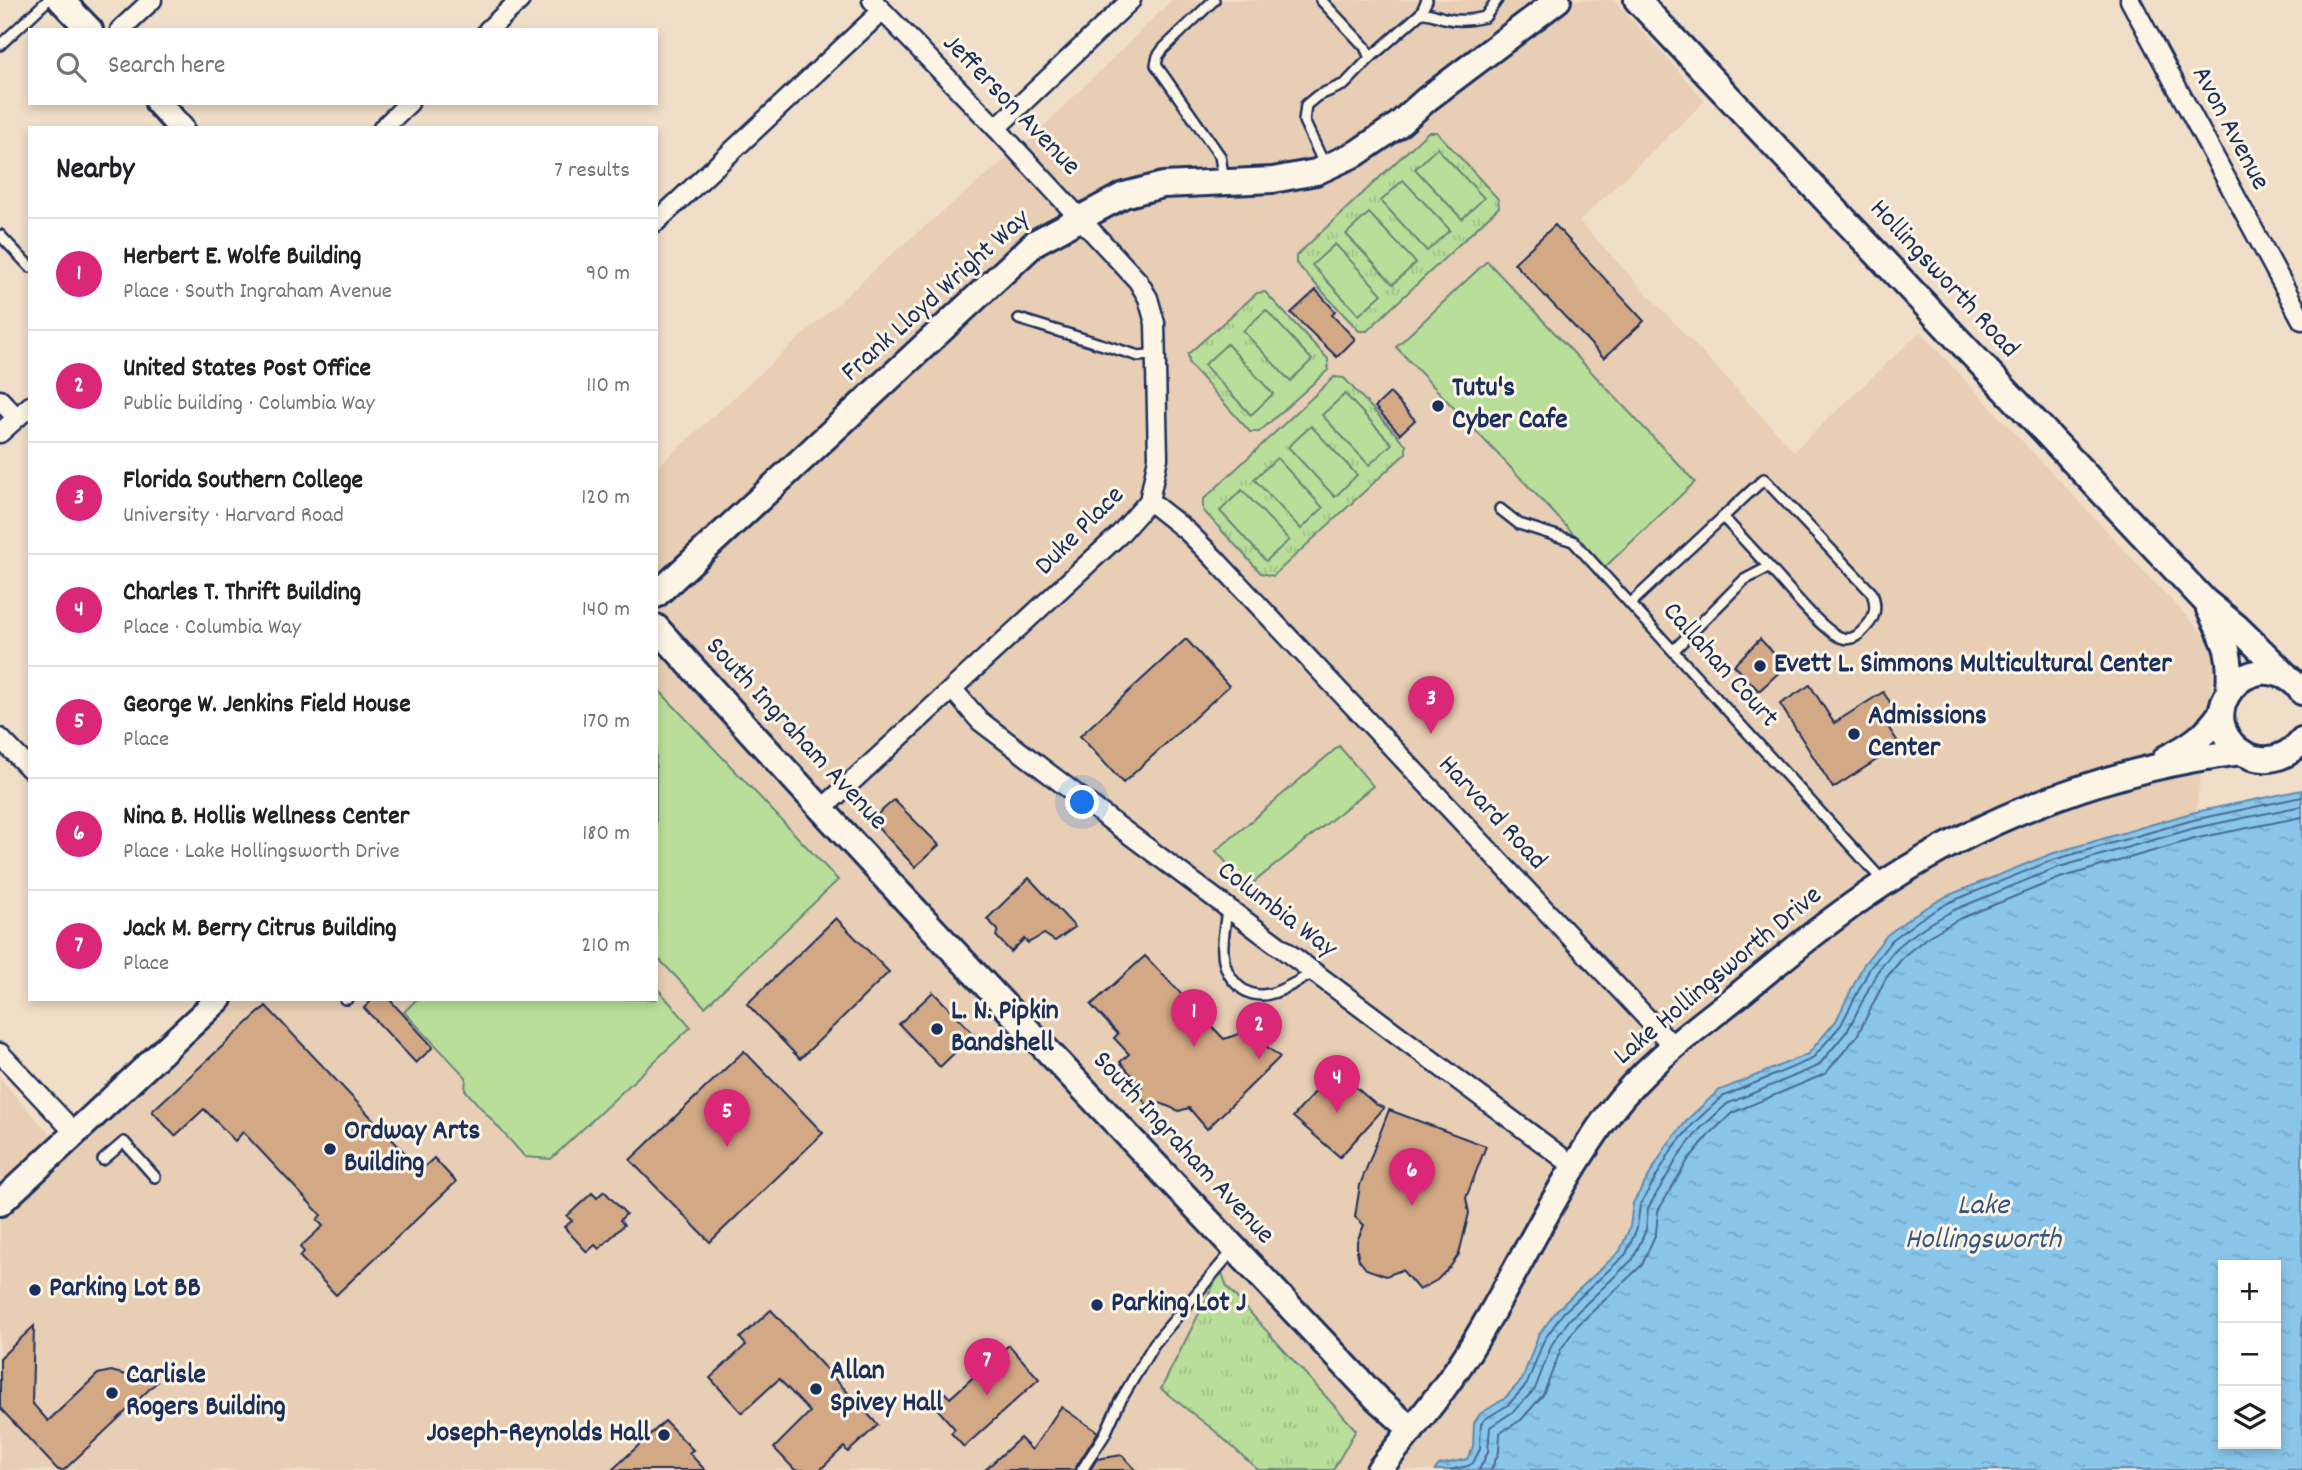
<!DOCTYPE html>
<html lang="en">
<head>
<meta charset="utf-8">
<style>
  :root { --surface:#fff; --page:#f2f2f2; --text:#202124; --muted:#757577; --line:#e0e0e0; --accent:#db2777 }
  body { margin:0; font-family:Dekko,sans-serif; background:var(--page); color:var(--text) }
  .controls { position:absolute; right:21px; bottom:21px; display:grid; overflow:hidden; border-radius:0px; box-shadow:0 4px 10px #0003 }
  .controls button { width:63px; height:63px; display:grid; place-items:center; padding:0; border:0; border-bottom:2px solid var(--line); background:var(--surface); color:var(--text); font:35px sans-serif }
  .you { position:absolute; left:1083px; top:803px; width:24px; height:24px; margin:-18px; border:5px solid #fff; border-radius:50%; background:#1a73e8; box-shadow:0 0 0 10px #1a73e833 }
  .badge { display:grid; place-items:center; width:46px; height:46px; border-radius:50%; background:var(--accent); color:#fff; font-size:23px; font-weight:700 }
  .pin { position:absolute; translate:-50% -58px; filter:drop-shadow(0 2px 4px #0008) }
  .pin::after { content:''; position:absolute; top:37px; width:24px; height:21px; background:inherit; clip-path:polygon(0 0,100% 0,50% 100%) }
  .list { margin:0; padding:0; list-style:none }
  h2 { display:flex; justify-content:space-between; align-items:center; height:91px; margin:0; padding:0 28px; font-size:30px }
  h2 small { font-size:23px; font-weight:400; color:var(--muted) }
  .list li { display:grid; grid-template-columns:46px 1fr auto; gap:21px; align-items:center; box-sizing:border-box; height:112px; padding:0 28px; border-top:2px solid var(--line) }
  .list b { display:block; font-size:26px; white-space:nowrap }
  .list p { margin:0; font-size:23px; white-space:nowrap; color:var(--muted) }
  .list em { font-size:23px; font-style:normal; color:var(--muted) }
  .icon { flex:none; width:38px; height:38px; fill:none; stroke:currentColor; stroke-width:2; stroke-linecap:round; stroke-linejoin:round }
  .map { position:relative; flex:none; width:2302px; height:1470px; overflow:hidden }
  .search { position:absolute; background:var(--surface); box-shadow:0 4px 10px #0003; left:28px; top:28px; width:630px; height:77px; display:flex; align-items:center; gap:18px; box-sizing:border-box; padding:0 24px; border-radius:0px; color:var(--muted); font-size:26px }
  .panel { position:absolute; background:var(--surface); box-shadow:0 4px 10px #0003; left:28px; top:126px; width:630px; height:875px; border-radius:0px }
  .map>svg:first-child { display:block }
</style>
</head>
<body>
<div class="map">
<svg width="2302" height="1470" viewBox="0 0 2302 1470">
  <defs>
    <pattern id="park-tufts" width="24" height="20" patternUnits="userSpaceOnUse" patternTransform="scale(1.75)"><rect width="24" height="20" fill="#b9de99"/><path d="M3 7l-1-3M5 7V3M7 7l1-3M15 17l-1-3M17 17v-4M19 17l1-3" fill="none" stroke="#9ebf86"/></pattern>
    <pattern id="water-ripples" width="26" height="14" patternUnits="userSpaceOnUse" patternTransform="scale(1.75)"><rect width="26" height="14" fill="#8ac6e9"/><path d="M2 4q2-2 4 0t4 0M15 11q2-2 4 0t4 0" fill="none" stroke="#76aaca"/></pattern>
  </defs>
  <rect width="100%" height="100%" fill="#f0dec8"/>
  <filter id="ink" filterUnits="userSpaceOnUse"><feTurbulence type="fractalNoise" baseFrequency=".0143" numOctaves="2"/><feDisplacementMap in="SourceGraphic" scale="14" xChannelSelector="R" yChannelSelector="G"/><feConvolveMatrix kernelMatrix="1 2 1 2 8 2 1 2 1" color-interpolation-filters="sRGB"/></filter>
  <g filter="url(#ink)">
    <polygon fill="#e7ceb4" points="1172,0 1614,0 1705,101 1579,221 1794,451 1920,332 2216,648 2195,821 1470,1470 0,1470 0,1079 51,1135 197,999 656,999 656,468 900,247 1033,137"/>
    <g fill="url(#park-tufts)" stroke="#6a867c" stroke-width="2">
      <polygon points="1428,132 1437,132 1498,199 1499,207 1367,331 1359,331 1296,263 1296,256"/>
      <polygon points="1265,292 1328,359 1328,370 1259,432 1250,432 1189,364 1188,354 1257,293"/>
      <polygon points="1334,377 1344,378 1406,445 1406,453 1273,576 1261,573 1203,510 1203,500"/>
      <polygon points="1221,1270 1227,1287 1356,1430 1333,1470 1258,1470 1215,1431 1161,1389"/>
    </g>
    <g fill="#b9de99" stroke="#6a867c" stroke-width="2">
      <polygon points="1437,148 1484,198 1462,219 1415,169"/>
      <polygon points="1403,180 1450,230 1427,251 1381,201"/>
      <polygon points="1369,213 1416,263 1393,284 1346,234"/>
      <polygon points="1335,244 1382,294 1359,315 1312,265"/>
      <polygon points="1487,261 1695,482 1605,567 1396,347"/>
      <polygon points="1266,310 1312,360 1290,381 1243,331"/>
      <polygon points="1227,344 1273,394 1251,415 1204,365"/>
      <polygon points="1345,394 1392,444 1369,465 1322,415"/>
      <polygon points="1311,426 1357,475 1335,497 1288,447"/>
      <polygon points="1277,458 1323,508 1301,529 1254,479"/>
      <polygon points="1242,490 1289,540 1266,561 1220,511"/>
      <polygon points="656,687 838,880 705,1007 656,956"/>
      <polygon points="1339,746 1373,786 1248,887 1216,851"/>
      <polygon points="656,987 691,1027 551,1159 525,1157 465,1090 466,1077 404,1012 417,999 656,999"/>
    </g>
    <path fill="url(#water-ripples)" stroke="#5e8ab1" stroke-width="2" fill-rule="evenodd" d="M2302,790V1470H1435L1439,1465L1467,1459L1473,1447L1474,1423L1480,1414L1504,1399L1522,1380L1538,1336L1558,1309L1620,1251L1630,1227L1633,1203L1667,1145L1689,1118L1718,1091L1808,1054L1836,1021L1864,964L1887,935L1915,914L1947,896L2051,854L2191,813ZM2223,1265H2276V1444H2223Z"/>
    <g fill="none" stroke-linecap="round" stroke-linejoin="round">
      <g stroke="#476b96" stroke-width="2">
        <polyline points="1449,1470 1468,1466 1473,1463 1480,1449 1481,1424 1485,1419 1508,1405 1527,1384 1544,1340 1563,1313 1626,1254 1637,1228 1640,1205 1672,1149 1694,1123 1722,1097 1812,1059 1841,1025 1870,968 1892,940 1919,920 1950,902 2053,860 2193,820 2302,797"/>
        <polyline points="1479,1470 1488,1452 1490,1427 1514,1411 1535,1389 1552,1344 1570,1319 1633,1259 1646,1230 1648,1208 1680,1154 1700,1129 1727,1104 1818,1066 1848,1030 1877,972 1898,946 1924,927 1954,910 2056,868 2195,828 2302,806"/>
        <polyline points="1491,1470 1499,1452 1500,1433 1521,1420 1543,1395 1561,1349 1577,1326 1642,1265 1656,1233 1658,1211 1688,1160 1708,1136 1732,1113 1825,1074 1857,1036 1886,978 1906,954 1929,936 1959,919 2060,878 2198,838 2302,817"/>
      </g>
    </g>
    <g fill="#d3a885" stroke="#1b2f5e" stroke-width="2">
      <polygon points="1555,225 1644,321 1604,358 1514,263"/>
      <polygon points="1316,290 1335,311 1332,315 1355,339 1337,357 1291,313"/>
      <polygon points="1390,393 1415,420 1400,434 1375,407"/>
      <polygon points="1186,639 1229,686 1123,783 1080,736"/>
      <polygon points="1760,639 1786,666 1759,691 1734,665"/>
      <polygon points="1810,685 1834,723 1883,692 1901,718 1888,727 1900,745 1833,788 1780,704"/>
      <polygon points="894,800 939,845 915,867 871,820"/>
      <polygon points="1029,878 1075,927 1055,941 1044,934 1028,943 1024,939 1011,952 996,936 998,930 987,919"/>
      <polygon points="836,918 889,972 800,1059 747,1004"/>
      <polygon points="1145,956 1224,1039 1247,1031 1280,1057 1207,1129 1189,1108 1179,1111 1160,1103 1153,1111 1136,1093 1142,1087 1120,1062 1129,1054 1114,1038 1118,1034 1091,1005"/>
      <polygon points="933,992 974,1034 940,1067 899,1024"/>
      <polygon points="373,999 389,999 433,1047 416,1063 364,1008"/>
      <polygon points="266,1006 421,1170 434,1158 456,1182 336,1295 300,1257 304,1252 300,1247 323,1226 317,1220 321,1215 243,1132 235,1141 204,1109 175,1136 152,1111"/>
      <polygon points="744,1051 823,1133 710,1242 630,1160"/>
      <polygon points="1335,1069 1375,1104 1384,1108 1340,1157 1293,1117"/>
      <polygon points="1389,1110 1486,1146 1466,1198 1469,1213 1459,1254 1450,1267 1437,1280 1419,1290 1402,1270 1386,1276 1366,1269 1359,1260 1357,1251 1357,1241 1364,1225 1355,1217 1360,1185"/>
      <polygon points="604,1191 626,1214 620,1220 624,1225 599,1249 595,1245 587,1252 564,1227 572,1221 567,1216 592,1193 597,1198"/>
      <polygon points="771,1310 878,1425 848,1452 844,1447 820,1470 795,1470 774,1448 810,1412 779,1379 742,1413 710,1378 746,1345 740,1338"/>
      <polygon points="34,1326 32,1403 48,1421 98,1374 111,1371 130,1376 144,1374 157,1382 64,1470 58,1470 0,1408 0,1358"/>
      <polygon points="1009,1345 1039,1379 964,1447 951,1433 955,1429 933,1404 945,1393 950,1398"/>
      <polygon points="1061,1407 1098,1432 1074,1470 985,1470 1020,1438 1032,1450"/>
      <polygon points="665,1421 693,1450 689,1453 705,1470 612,1470"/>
      <polygon points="1122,1455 1136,1470 1090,1470 1097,1459"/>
    </g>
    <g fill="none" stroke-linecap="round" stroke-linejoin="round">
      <defs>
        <g id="lane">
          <polyline points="1214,0 1163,49 1158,56 1156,65 1220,156 1224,180"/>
          <polyline points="1321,0 1365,47 1370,58 1345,84 1317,96 1306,105 1304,121 1325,166"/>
          <path d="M1427,0L1421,13C1430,12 1436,16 1444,18C1458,22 1471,20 1485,17L1497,0"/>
          <polyline points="0,45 48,0"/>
          <polyline points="1370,58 1421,13"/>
          <polyline points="0,235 30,267"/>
          <polyline points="1019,319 1139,356 1155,354"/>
          <polyline points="1500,509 1519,524 1573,541 1883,881"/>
          <polyline points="1631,603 1723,517 1769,567"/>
          <path d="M1674,650L1744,580L1769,567C1784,583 1824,634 1843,638C1853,641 1860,634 1866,627C1876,617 1877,606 1872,593L1764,479L1723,517"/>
          <path d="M1227,908C1226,922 1222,938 1223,952C1224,977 1244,1000 1269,994C1284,991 1300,979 1314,973"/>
          <polyline points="345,999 347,999"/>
          <polyline points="103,1160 124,1142 155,1177"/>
          <polyline points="1082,1470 1105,1434 1119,1403 1154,1344 1234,1249"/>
        </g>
        <g id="street">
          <polyline points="2130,0 2302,320"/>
          <polyline points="120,30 152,0"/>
          <polyline points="488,30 520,0"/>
          <polyline points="383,128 409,103"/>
          <polyline points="996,128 1131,0"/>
          <polyline points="656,222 882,11"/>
          <polyline points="0,400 17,418"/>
          <polyline points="0,433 30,406"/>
          <polyline points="1149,501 1187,531 1214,558 1674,1047"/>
          <polyline points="953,690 980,721 1110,820 1575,1167"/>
          <polyline points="0,738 30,769"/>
          <polyline points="822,809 1119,535 1149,501 1158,458 1155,323 1148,298 1138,281 996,128 872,0"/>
          <polyline points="0,1053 75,1133"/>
        </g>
        <g id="secondary">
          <polyline points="61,0 90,30"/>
          <polyline points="1637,0 2205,601 2237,627 2290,679"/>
          <polyline points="158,103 181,128"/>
          <polyline points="656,595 1036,242 1124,195 1163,185 1273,180 1316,172 1357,153 1398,125 1427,99 1558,0"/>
          <path d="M2209,609C2226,644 2232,651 2229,691"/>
          <path d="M656,627C891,890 1136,1143 1377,1399L1412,1430"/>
          <path d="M2302,692C2293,678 2277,670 2260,672C2249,674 2239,679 2232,688C2195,734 2262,789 2302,740"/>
          <path d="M2166,758C2190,746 2206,735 2221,713"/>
          <polyline points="0,1203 219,999"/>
          <path d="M1379,1470C1413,1427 1449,1386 1477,1338C1522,1263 1559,1182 1611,1111C1646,1064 1696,1029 1741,993C1788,954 1835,915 1886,882C1992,814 2115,767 2241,752"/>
        </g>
      </defs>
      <use href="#lane" stroke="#1b2f5e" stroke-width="14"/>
      <use href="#street" stroke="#1b2f5e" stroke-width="23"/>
      <use href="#secondary" stroke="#1b2f5e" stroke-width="30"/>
      <use href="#lane" stroke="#fcf5e5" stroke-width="9"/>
      <use href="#street" stroke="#fcf5e5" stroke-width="18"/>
      <use href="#secondary" stroke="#fcf5e5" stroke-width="24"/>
    </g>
  </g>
  <g fill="#1b2f5e" stroke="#fcf5e5" stroke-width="2.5">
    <circle cx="1438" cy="406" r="7"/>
    <circle cx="1760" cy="666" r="7"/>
    <circle cx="1854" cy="734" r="7"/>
    <circle cx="937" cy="1029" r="7"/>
    <circle cx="330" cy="1149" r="7"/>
    <circle cx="35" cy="1290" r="7"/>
    <circle cx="1097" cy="1305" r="7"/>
    <circle cx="816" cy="1389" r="7"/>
    <circle cx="112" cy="1393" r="7"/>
    <circle cx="664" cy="1435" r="7"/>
  </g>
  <g text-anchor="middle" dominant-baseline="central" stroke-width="6" stroke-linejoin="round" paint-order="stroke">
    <g font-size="28" fill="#1b2f5e" stroke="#fcf5e5">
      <text transform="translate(1010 106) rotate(46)">Jefferson Avenue</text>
      <text transform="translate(2229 129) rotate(62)">Avon Avenue</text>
      <text transform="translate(1943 280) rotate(47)">Hollingsworth Road</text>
      <text transform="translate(937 297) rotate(-42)">Frank Lloyd Wright Way</text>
      <text transform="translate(1081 532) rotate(-45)">Duke Place</text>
      <text transform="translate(1719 666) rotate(48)">Callahan Court</text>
      <text transform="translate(795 735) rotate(47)">South Ingraham Avenue</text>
      <text transform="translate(1491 814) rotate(47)">Harvard Road</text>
      <text transform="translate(1276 911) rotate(37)">Columbia Way</text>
      <text transform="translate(1719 977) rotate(-40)">Lake Hollingsworth Drive</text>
      <text transform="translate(1182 1149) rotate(47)">South Ingraham Avenue</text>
    </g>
    <g font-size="28" font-weight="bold" fill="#1b2f5e" stroke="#fcf5e5" text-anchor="start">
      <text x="1452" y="390">Tutu's<tspan x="1452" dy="32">Cyber Cafe</tspan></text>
      <text x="1774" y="666">Evett L. Simmons Multicultural Center</text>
      <text x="1868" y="718">Admissions<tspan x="1868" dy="32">Center</tspan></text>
      <text x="951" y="1013">L. N. Pipkin<tspan x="951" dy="32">Bandshell</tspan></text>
      <text x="344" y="1133">Ordway Arts<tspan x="344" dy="32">Building</tspan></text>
      <text x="49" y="1290">Parking Lot BB</text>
      <text x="1111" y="1305">Parking Lot J</text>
      <text x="830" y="1373">Allan<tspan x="830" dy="32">Spivey Hall</tspan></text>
      <text x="126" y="1377">Carlisle<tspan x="126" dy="32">Rogers Building</tspan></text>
      <text x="650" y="1435" text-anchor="end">Joseph-Reynolds Hall</text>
    </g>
    <g font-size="30" font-style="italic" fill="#375581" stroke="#fcf5e5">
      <text x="1983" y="1207">Lake<tspan x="1983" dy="34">Hollingsworth</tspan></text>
    </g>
  </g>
</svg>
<div class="controls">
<button>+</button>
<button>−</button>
<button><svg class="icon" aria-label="layers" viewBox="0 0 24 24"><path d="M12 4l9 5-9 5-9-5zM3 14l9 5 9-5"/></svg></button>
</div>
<div class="you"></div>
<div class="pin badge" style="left:1194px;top:1047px">1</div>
<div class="pin badge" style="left:1259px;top:1060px">2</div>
<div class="pin badge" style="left:1431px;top:734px">3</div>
<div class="pin badge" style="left:1337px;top:1113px">4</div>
<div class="pin badge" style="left:727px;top:1147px">5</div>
<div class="pin badge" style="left:1412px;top:1206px">6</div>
<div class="pin badge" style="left:987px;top:1396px">7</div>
<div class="search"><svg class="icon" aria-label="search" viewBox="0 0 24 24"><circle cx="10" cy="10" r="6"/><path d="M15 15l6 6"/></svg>Search here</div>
<section class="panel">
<h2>Nearby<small>7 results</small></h2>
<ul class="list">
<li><span class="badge">1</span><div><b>Herbert E. Wolfe Building</b><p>Place · South Ingraham Avenue</p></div><em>90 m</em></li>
<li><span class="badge">2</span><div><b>United States Post Office</b><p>Public building · Columbia Way</p></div><em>110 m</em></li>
<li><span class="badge">3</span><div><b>Florida Southern College</b><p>University · Harvard Road</p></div><em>120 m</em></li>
<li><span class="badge">4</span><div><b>Charles T. Thrift Building</b><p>Place · Columbia Way</p></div><em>140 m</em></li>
<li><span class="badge">5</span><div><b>George W. Jenkins Field House</b><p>Place</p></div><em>170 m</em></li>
<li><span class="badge">6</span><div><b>Nina B. Hollis Wellness Center</b><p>Place · Lake Hollingsworth Drive</p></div><em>180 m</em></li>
<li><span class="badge">7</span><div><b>Jack M. Berry Citrus Building</b><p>Place</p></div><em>210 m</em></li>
</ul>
</section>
</div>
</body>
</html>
